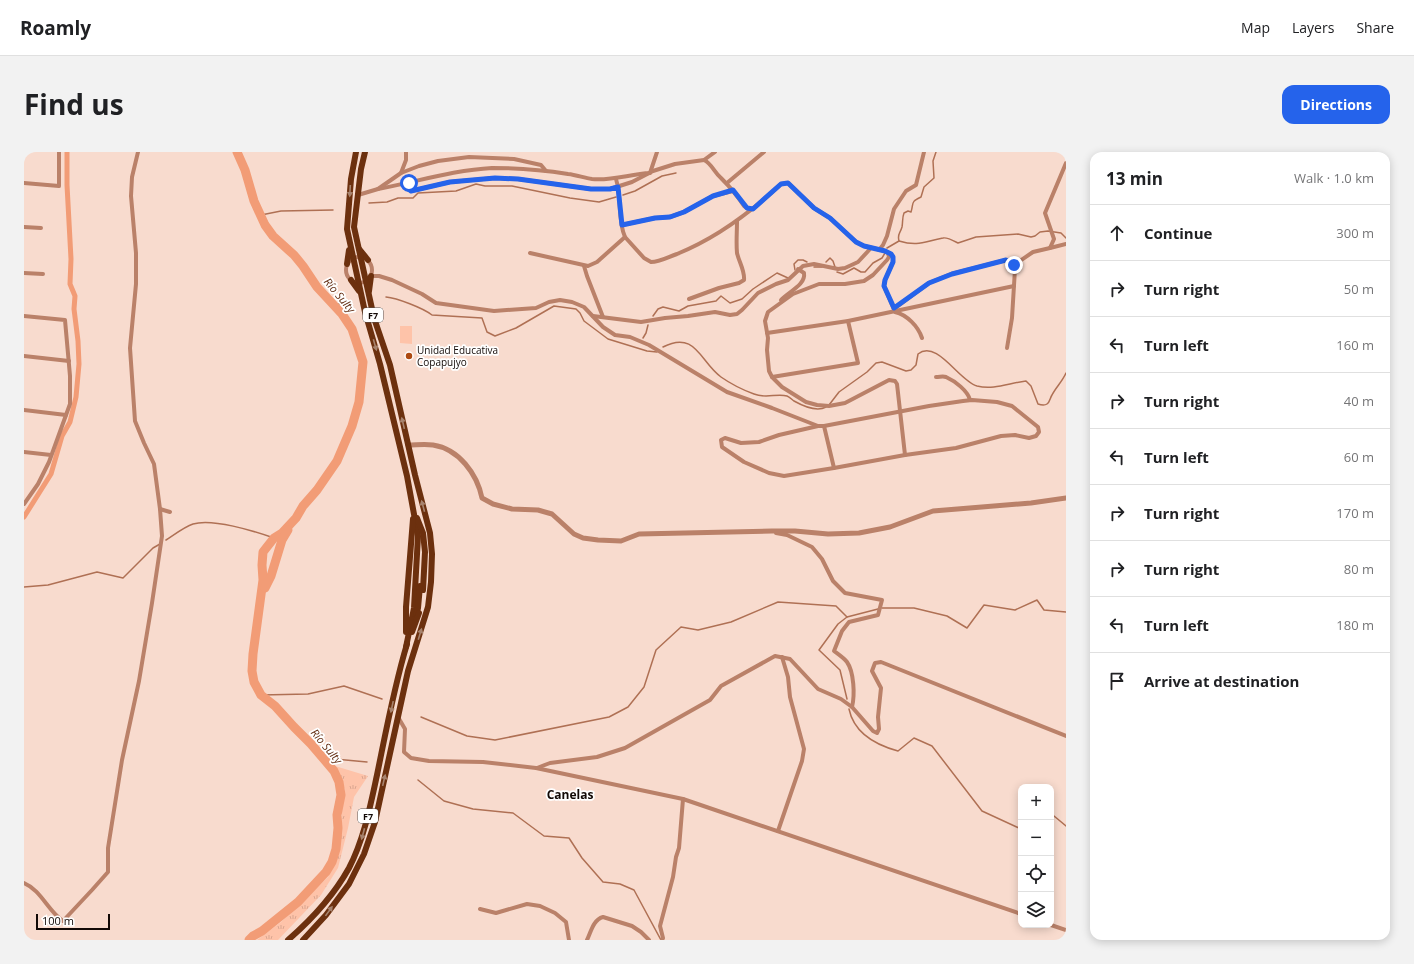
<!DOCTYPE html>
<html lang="en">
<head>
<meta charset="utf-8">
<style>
  :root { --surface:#fff; --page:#f2f2f2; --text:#202124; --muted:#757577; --line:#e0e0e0; --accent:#2563eb }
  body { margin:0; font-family:"Open Sans",sans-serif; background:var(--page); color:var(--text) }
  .controls { position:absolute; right:12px; bottom:12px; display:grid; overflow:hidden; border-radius:8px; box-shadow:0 2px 10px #0003 }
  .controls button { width:36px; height:36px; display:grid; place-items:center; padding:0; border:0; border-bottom:1px solid var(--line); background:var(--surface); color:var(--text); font:20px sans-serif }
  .scale { position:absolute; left:12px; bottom:10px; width:74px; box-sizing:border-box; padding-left:4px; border:2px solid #120906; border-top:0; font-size:11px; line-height:14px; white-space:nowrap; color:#120906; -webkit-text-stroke:3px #fff; paint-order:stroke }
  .stop { position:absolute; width:12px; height:12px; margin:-9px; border:3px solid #2563eb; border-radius:50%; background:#fff }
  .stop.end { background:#2563eb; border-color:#fff; box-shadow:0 1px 4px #0008 }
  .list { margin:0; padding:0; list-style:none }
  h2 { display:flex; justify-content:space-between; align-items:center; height:52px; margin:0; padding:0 16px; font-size:17px }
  h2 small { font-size:13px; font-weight:400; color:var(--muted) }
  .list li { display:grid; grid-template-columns:26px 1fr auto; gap:12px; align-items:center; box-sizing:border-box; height:56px; padding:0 16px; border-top:1px solid var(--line) }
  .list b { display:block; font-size:15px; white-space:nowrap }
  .list em { font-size:13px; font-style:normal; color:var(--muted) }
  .icon { flex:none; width:22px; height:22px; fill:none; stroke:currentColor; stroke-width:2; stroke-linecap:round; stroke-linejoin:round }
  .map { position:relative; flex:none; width:1042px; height:788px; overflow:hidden; border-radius:12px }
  header { display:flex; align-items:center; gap:24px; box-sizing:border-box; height:56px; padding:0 20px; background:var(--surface); border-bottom:1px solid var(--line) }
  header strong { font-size:19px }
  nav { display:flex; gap:22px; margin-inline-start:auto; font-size:14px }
  .intro { display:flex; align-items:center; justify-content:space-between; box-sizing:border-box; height:96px; padding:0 24px }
  h1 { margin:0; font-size:28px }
  .button { padding:10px 18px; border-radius:12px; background:var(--accent); color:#fff; font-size:14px; font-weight:700 }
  main { display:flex; gap:24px; padding:0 24px }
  aside { flex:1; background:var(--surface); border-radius:12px; box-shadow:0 2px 10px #0003 }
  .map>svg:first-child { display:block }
</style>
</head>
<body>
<header>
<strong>Roamly</strong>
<nav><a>Map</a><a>Layers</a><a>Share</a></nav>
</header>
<div class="intro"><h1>Find us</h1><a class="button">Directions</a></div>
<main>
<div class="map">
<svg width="1042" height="788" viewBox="0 0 1042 788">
  <defs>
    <pattern id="grass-tufts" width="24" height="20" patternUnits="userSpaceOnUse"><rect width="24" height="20" fill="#fec3a9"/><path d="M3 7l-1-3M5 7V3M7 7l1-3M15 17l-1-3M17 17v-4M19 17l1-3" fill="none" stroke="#d9a690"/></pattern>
  </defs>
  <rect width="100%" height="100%" fill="#f8dbce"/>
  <polygon fill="url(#grass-tufts)" points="311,614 344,624 330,645 324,676 314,716 297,743 254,788 233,788 257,770 304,725 313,706 318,675 318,657 321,638"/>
  <polygon fill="#fec3a9" points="376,174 388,174 388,192 376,191"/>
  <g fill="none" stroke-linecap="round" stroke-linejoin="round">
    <g stroke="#af7054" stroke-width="1.5">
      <polyline points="599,43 611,39 638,24 652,21"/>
      <polyline points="345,51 363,50 374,46 389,46 394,41 432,39 452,32 461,34 488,34 546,46 575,50 592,45"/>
      <polyline points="237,63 257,59 309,58"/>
      <path d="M875,89C895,95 901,89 919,86C923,85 930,89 934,91L952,85L994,82L1007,85L1011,84L1016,80L1024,79L1037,81L1042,86"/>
      <path d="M863,96L875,89C873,82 876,82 878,75C879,70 878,66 880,61L884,59L887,60C890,51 886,50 897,45L900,35L910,26L909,9L912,0"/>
      <polyline points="802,110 806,106 809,109 811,115"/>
      <polyline points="790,115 798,115"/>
      <polyline points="771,118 770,112 774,108 779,108 783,110"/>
      <polyline points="813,120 819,122 830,116 837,120 841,120 849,111 858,106 861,101"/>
      <path d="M362,145C373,146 399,156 408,163L458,166L463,180L471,184L492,176L530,154L552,157L556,161L560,169L584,187L623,199L633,200"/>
      <polyline points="310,152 326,152"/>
      <polyline points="629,164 634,157 639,155 655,159 664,154 692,149 697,144 706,151 718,147 729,137 753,121 764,126"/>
      <polyline points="619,186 622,181 624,173"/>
      <path d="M639,195C672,178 676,210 697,225C707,232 719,238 730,242C742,247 753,241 763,244C766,245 768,248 770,249C779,254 793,260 802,255"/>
      <path d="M805,253L815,240L843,220L852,211L858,210L882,219L887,218L892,213L894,202C913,187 935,229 953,234C970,238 985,231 1002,229L1007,234L1014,252C1017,253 1020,254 1023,252C1026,250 1026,246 1028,243C1032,235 1038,230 1042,221"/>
      <path d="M142,388C150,383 160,375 169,372C188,366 230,379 250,386"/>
      <polyline points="0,435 24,433 73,420 99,426 129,396 136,392"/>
      <polyline points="858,456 890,456 923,464 943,476 960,453 991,458 1013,448 1020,458 1042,460"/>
      <polyline points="823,465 854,457"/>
      <polyline points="237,543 284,542 320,534 358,547"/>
      <path d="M825,557C830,581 852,593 874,599L890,586L908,594L958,659L997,677"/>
      <polyline points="397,565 443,584 471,588 585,565 604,555 620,535 632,498 657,475 674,478 707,470 754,450 812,454 823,465 814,472 795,498 816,518 823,547"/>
      <polyline points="300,606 343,610"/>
      <polyline points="394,628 420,649 449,657 489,661 520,684 545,686 558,706 579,730 596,732 610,738 637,788"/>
      <polyline points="1027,668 1030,664 1042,674"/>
    </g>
    <polyline stroke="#f29c76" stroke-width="5" points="0,365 27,322 38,284 46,270 52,245 55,212 54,189 50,157 51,144 46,132 47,107 43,33 43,0"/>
    <g stroke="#f29c76" stroke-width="9">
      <polyline points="213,0 221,18 230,49 241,73 249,84 270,103 279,114 293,135 318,162 328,177 339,210 335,250 328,274 313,309 293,338 279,354 272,366 258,381 250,386 239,400 238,413 239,428 229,502 228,519 230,530 237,543 251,554 270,575 287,592 310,619 315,630 317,643 313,663 314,676 312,697 308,710 302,720 274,750 238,779 229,784 225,788"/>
      <polyline points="241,436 247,424 258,388 264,378"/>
    </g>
    <g stroke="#ba8169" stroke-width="4">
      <path d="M680,8C688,12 690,20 697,26C706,35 713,43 720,54L723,56L729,57"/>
      <polyline points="377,21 382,8 382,0"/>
      <path d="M592,27C598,46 593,67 601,85L620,106L627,110C636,110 644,105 653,102C693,86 726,61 757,32L764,31L790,56L806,66L832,90L840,94L861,99L867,102L869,105V110L861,128L860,134L871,160C883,163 894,174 898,186"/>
      <polyline points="0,31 35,34 35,0"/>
      <polyline points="703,31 740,0"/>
      <polyline points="379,33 387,39 426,30 471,26 494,27 567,37 586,37 608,30 629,19 651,12 680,8 691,0"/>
      <path d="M354,37C392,30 429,18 468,16C494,16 519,18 544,22C553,23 560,26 568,27C588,29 606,22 626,21L633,0"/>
      <polyline points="334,43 354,37 377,21 395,14 414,9 445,5 490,7 517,13 522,19"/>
      <polyline points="598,73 631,66 646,65 660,60 689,44 709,39"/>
      <polyline points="0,75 17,76"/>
      <polyline points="1026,96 1042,92"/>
      <polyline points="855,98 859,93 863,84 870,57 882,39 892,33 900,0"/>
      <polyline points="506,101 564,114 573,110 601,85"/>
      <polyline points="864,101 865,105 863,108 849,123 840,129 821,132 795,132 769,142 744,160 741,169 744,186 743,198 745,219 748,225 758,235 782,250 793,253 805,254 821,251 865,228 871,229 873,232 881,303"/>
      <circle cx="335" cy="118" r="13"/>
      <polyline points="990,113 1009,100 1026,96 1030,87 1021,61 1042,11"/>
      <polyline points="560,114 563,124 579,165"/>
      <polyline points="0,121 19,122"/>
      <polyline points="347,124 355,124 368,128 398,142 412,151 470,159 512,156 525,150 536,148 548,150 560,155 579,175 591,183 606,185 625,193 703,240 748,256 794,274"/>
      <path d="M665,147L695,136L715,131L720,128C721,119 715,110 713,101C712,91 713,80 713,69"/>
      <path d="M757,148C764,140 782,133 780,121L774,117"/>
      <path d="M870,157L905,131L927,122L982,108C987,109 989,112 991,117L988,166L983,196"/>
      <polyline points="0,164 41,168 46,224 46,252 25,310 14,332 0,352"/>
      <polyline points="569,164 617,170 641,166 664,164 691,160 706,163 713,162 718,158 734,141 752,132 764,128 779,114 790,112 814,117 821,116 834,110 847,96"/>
      <polyline points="743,181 824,169 990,134"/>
      <polyline points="0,204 45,209"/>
      <polyline points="748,225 834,211 824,169"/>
      <path d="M912,225C916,225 919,224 922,225C931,229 944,239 946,248"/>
      <polygon points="948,248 973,250 988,254 1014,275 1015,280 1012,284 1005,286 991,283 977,284 932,296 881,303 810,316 760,324 745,321 720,310 698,295 697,288 701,286 717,291 735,290 755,283 794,274 800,274 905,254 939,249"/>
      <polyline points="0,258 42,263"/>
      <polyline points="800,274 810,316"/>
      <polyline points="0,300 27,303"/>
      <polyline points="136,357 146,360"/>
      <path d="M752,381L763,383L788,395L798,407L809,429L821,441L858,448L854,463L825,470L818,479L810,499C814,502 820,506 823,510C830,520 831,543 828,555"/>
      <polyline points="374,565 381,577 380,600 387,606 405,609 459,610 512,616 659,647 997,762"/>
      <polyline points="513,616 526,611 573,605 601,596 686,548 697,534 751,504 766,507 794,537 817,547 828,555 849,579 853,581 855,577 854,565 857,536 848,519 851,511 857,510 1042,584"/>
      <polyline points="754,679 778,609 780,597 766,545 764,525 758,505"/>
      <path d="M0,731C17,738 24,759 39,769L68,738L84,720V696L98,608L115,529L128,451L138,384L136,357L130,312L120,291L111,269L106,196L112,132V101L107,44L108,25L114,0"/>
      <polyline points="456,757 472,761 503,752 516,754 531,761 542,770 545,788"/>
      <polyline points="1027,773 1042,778"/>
      <path d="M563,788C567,780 569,768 579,765L608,774L617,780L625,788"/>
      <polyline points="638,788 639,786 636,774 649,725 652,705 655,696 659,647"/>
    </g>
    <path stroke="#ba8169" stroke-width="5" d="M384,293C392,293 401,292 409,293C435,297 453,322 458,346L469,352L488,357L514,358L528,362L550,382L559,386L574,388L597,389L615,382L748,379H771L804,382L835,381L866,375L909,359L1007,351L1042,346"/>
    <g stroke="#6c300e" stroke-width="6">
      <polyline points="332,0 327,27 323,77 341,160 356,212 383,324 394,384 390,456 382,495"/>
      <polyline points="336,98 344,108"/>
      <polyline points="323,112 325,98"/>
      <polyline points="327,128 335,139"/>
      <polyline points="345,139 347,124"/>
      <polyline points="393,366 399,381 401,400 399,438"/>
      <polyline points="392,464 394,456 396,434"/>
      <polyline points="382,480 382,455 389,367"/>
      <polyline points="388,480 395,461"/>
      <path d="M264,788C287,768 310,743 325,716C340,687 346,655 353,623C362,579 370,535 383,492"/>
      <polyline points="279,788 302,763 325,732 340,702 351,670 384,519 404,455 407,430 408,402 406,381 391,323 366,213 350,166 330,75 337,17 341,0"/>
    </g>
  </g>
  <defs><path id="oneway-solid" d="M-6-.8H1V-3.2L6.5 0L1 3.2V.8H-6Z"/></defs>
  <g fill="#a7836e">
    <use href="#oneway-solid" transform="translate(326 39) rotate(93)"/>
    <use href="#oneway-solid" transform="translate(351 193) rotate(74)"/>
    <use href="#oneway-solid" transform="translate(379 271) rotate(-103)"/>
    <use href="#oneway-solid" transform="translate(399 354) rotate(-105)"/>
    <use href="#oneway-solid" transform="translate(396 482) rotate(-73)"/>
    <use href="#oneway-solid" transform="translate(368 555) rotate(102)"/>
    <use href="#oneway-solid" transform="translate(360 628) rotate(-77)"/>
    <use href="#oneway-solid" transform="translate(339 682) rotate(105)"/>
    <use href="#oneway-solid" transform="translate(305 759) rotate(-54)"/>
  </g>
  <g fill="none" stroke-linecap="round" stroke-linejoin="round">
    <polyline stroke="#2563eb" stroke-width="5" points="385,31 379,33 387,39 426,30 471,26 494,27 567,37 586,37 594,35 598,73 631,66 646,65 660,60 689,44 709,38 723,56 729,57 757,32 764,31 790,56 806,66 832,90 840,94 861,99 867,102 869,105 869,110 861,128 860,134 870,156 905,131 928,122 982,108 985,109 990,113"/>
  </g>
  <circle fill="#ad4a12" stroke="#fff" stroke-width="1.5" cx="385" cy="204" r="4"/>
  <g text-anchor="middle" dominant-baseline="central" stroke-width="3.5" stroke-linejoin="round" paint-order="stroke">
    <g fill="#fff" stroke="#595351" stroke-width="1">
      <rect x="339" y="156" width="20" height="14" rx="3"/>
      <rect x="334" y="657" width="20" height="14" rx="3"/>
    </g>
    <g font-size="9" font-weight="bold" fill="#120906">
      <text x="349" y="163">F7</text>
      <text x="344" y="664">F7</text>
    </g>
    <g font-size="10" fill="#120906" stroke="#fff" text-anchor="start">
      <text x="393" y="198">Unidad Educativa<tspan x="393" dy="12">Copapujyo</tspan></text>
    </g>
    <g font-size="11" font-style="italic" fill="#602a0f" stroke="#fff">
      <text transform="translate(316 143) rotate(50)">Río Sulty</text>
      <text transform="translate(303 594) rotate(50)">Río Sulty</text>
    </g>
    <g font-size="12" font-weight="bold" fill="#120906" stroke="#fff">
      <text x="546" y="642">Canelas</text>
    </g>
  </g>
</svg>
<div class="controls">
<button>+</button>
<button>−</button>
<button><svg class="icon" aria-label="locate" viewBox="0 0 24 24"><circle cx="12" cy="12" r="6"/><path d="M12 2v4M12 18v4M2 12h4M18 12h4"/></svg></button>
<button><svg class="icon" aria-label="layers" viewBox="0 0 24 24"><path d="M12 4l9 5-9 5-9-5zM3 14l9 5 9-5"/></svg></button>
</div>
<div class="scale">100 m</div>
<div class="stop" style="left:385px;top:31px"></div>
<div class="stop end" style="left:990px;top:113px"></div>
</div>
<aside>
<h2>13 min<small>Walk · 1.0 km</small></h2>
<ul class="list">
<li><svg class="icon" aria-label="ahead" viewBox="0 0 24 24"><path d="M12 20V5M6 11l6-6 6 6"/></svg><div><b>Continue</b></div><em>300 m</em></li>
<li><svg class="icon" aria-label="right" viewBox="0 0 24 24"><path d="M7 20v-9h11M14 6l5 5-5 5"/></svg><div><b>Turn right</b></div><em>50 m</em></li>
<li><svg class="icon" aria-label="left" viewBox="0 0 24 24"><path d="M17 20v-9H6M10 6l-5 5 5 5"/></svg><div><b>Turn left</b></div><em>160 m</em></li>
<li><svg class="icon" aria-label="right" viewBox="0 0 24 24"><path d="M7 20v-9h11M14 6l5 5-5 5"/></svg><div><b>Turn right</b></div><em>40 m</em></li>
<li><svg class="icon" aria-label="left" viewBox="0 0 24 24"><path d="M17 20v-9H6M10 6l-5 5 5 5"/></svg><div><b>Turn left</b></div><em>60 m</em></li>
<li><svg class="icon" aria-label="right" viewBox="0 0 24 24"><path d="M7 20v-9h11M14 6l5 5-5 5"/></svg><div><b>Turn right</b></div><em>170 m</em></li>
<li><svg class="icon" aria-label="right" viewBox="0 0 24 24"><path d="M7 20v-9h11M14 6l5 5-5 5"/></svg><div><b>Turn right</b></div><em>80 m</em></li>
<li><svg class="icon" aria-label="left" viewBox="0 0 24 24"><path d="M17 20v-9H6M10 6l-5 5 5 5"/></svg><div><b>Turn left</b></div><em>180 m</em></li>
<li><svg class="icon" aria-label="arrive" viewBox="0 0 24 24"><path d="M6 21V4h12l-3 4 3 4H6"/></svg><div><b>Arrive at destination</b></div></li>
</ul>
</aside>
</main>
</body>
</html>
